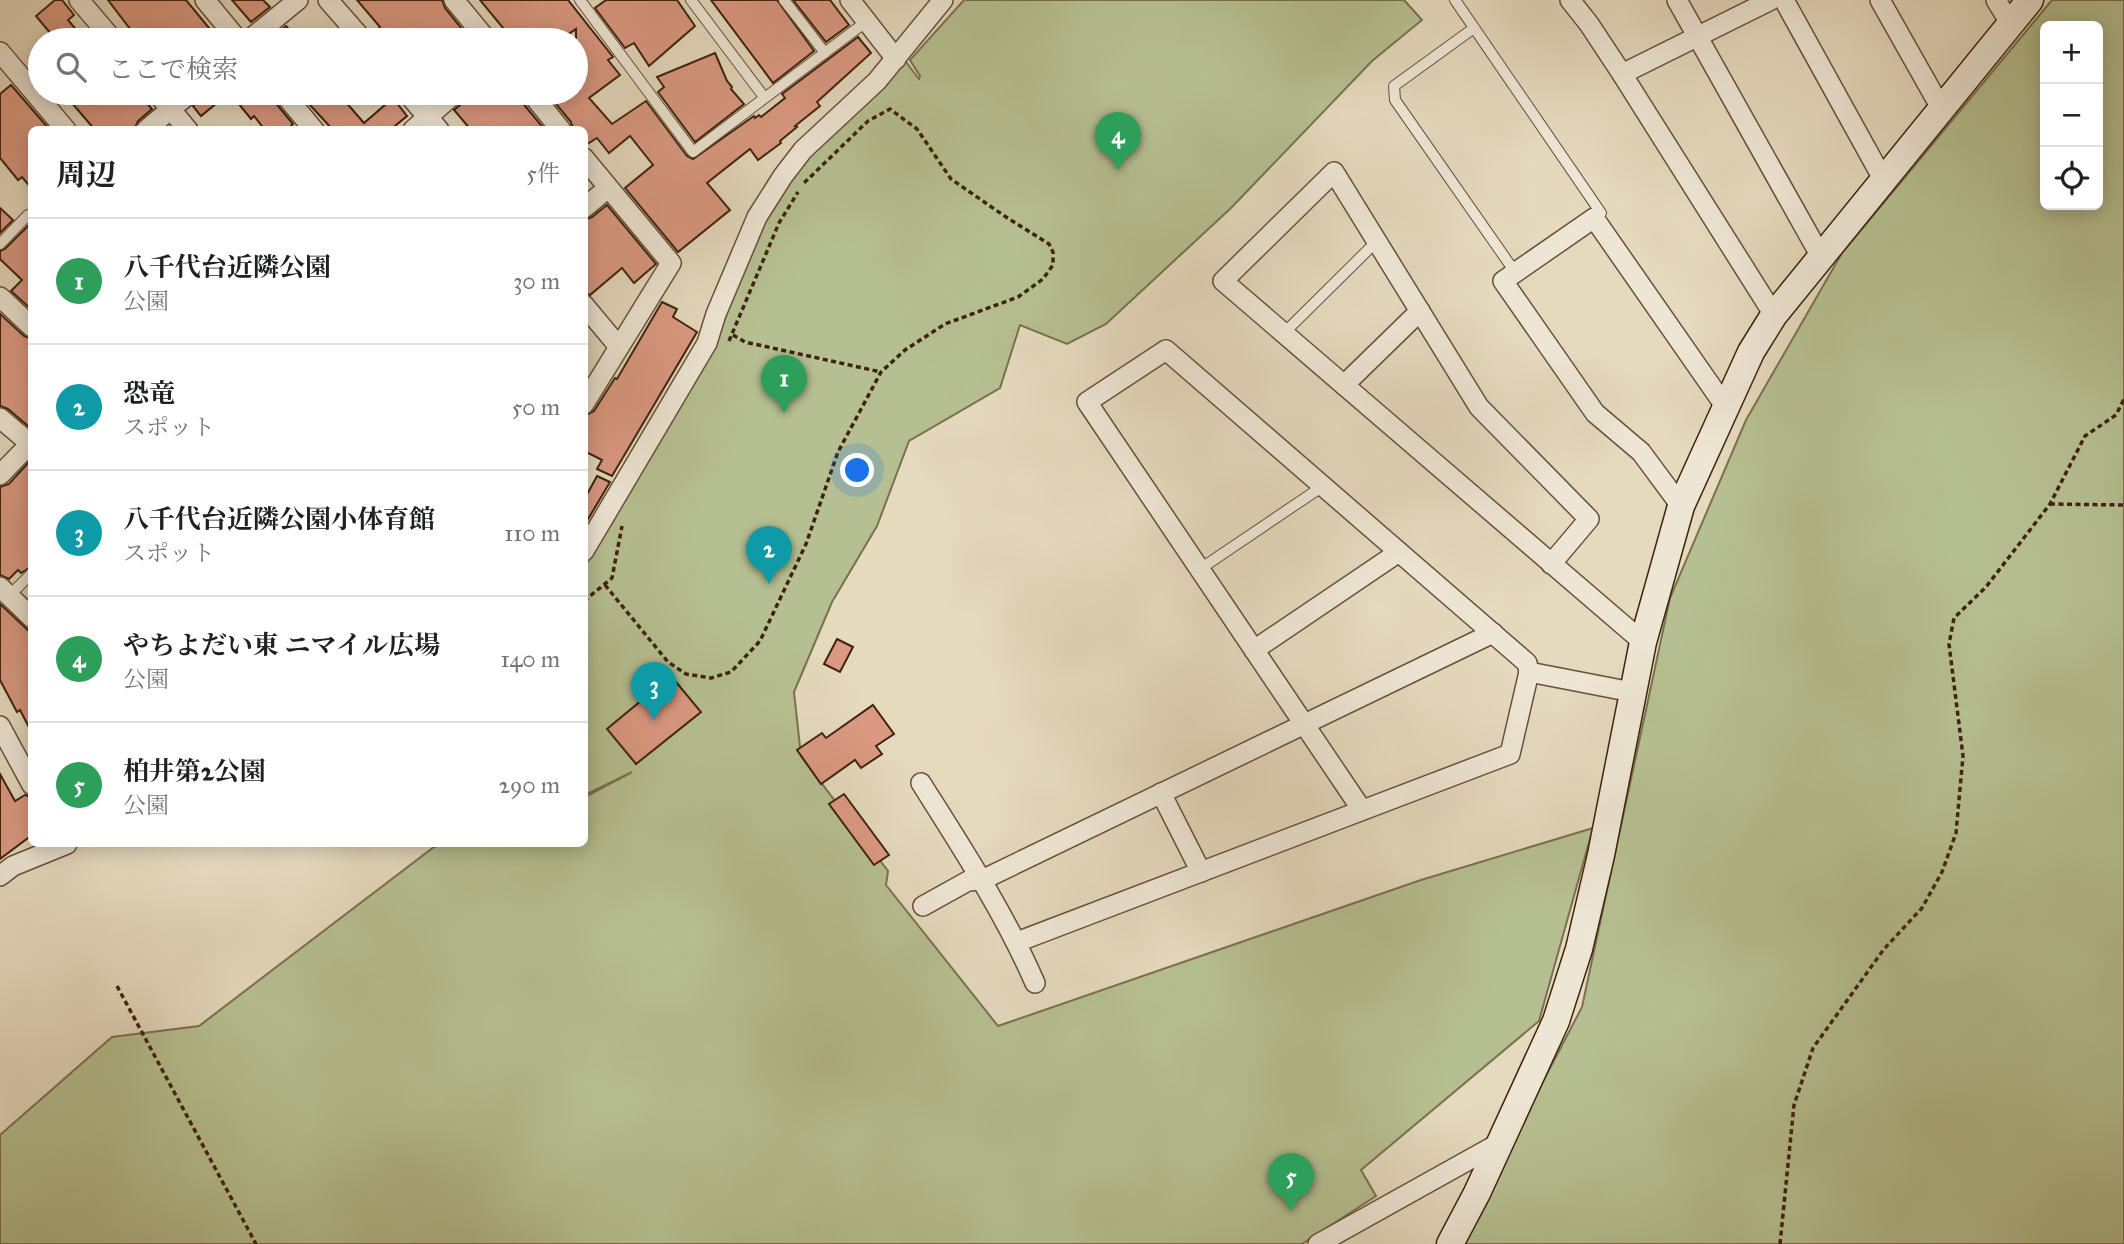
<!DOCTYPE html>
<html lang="ja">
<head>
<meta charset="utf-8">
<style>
  :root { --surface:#fff; --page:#f6f6f6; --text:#202124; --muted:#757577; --line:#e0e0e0; --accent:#b45309 }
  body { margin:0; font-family:"IM FELL Great Primer","Noto Serif JP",serif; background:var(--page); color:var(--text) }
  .controls { position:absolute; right:21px; top:21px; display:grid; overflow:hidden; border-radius:10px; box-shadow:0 4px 18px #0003 }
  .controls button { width:63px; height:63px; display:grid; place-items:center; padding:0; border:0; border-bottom:2px solid var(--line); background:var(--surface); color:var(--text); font:35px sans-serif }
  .you { position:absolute; left:858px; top:471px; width:24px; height:24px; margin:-18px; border:5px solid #fff; border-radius:50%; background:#1a73e8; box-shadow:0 0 0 10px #1a73e833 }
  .badge { display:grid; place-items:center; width:46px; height:46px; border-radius:50%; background:var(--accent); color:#fff; font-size:23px; font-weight:700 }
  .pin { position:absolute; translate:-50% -58px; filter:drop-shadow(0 2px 4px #0008) }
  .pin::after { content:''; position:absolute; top:37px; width:24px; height:21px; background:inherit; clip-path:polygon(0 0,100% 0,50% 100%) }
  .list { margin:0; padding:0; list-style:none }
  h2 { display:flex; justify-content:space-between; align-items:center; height:91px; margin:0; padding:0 28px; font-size:30px }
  h2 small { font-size:23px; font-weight:400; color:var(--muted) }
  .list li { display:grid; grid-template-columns:46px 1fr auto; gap:21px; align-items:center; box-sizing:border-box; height:126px; padding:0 28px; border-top:2px solid var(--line) }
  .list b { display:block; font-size:26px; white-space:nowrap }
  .list p { margin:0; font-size:23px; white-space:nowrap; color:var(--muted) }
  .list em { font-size:23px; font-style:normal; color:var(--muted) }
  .icon { flex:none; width:38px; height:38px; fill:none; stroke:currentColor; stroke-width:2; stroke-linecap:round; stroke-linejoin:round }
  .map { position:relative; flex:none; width:2124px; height:1244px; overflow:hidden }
  .search { position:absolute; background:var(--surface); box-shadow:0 4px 18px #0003; left:28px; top:28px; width:560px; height:77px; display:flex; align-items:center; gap:18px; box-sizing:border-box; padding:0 24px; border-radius:38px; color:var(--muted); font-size:26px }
  .panel { position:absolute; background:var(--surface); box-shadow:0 4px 18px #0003; left:28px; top:126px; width:560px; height:721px; border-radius:10px }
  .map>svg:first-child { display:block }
</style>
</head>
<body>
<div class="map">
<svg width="2124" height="1244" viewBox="0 0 2124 1244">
  <rect width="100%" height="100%" fill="#e5d9be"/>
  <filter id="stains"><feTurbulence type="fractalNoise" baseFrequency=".00286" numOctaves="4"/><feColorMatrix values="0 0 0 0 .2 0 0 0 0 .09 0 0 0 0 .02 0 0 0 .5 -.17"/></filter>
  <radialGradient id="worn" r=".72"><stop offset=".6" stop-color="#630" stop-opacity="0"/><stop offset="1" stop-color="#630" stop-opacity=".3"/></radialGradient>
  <g fill="#b6bf91" stroke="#7a714e" stroke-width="2" fill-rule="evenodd">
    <polygon points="964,0 1404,0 1422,20 1372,61 1231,208 1106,324 1067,344 1020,325 1000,388 909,441 877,526 832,602 794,692 801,756 888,871 886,885 998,1026 1421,880 1593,828 1539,1021 1361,1170 1376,1196 1302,1244 0,1244 0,1135 112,1037 199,1026 434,847 443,844 584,844 585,797 632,772 585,795 585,566 712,352 764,217 821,141 906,62 919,79 920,76 910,60"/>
    <path d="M2052,0H2124V1244H1458L1582,1007L1670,598L1746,420L1842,253ZM2045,26H2098V205H2045Z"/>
  </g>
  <g fill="#db9982" stroke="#3e230b" stroke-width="2">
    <polygon points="55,0 62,0 74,15 68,20 85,40 56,40 36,16"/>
    <polygon points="108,0 186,0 219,40 157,40 147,29 137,38"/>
    <polygon points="232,0 263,0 270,7 251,22"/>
    <polygon points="357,0 442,0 445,8 465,33 457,40 387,40 378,29 380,27"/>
    <polygon points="480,0 568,0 613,57 608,60 620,75 589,98 612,124 646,101 687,156 693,159 754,116 755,118 759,115 761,117 785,98 782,94 858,37 871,53 817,102 820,106 795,126 797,127 780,141 781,143 758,160 750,149 707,183 730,210 678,252 625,188 653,165 630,136 609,153 597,138 584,146 584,130 573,130 571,122 547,93 576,93 576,29 560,40 513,40"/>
    <polygon points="606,0 677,0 695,26 649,66 634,43 625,48 595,8"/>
    <polygon points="711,0 777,0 814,51 773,83"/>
    <polygon points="793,0 830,0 849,25 826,42"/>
    <polygon points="286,26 298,40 268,40"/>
    <polygon points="715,53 727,81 732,87 731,89 744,104 695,142 658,92 664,87 657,77"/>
    <polygon points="11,85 50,130 32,130 32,189 22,177 18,180 0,158 0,94"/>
    <polygon points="51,93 138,93 152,109 138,121 134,130 95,130 66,96 59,103"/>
    <polygon points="202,93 229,93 201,116 193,106 201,98"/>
    <polygon points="251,93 271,93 274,101 293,124 287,130 265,130 254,116 251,119 238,103"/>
    <polygon points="299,93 338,93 364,123 393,98 407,116 390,130 333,130"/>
    <polygon points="467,93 519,93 521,101 545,130 471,130 454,110 464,102"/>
    <polygon points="607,205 656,264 634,283 622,268 590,295 584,293 584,220 592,217"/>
    <polygon points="0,208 13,220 0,233"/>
    <polygon points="32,222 32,310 11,291 22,280 0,259 0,251 5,249"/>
    <polygon points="662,302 677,309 673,317 697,332 612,476 597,469 602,460 584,451 584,416 594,411 615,378 617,379"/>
    <polygon points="0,314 24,336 32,339 32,422 28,426 8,409 0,406"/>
    <polygon points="29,462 32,464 32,566 21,573 18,570 9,579 0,575 0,487 9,484"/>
    <polygon points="597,476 610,482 584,526 584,500"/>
    <polygon points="0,604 32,634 32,733 20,710 17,712 0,680"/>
    <polygon points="837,639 853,647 840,672 824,664"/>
    <polygon points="671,676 701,712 636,764 607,729"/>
    <polygon points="873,705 894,734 876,746 882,754 861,768 855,760 821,784 797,750 822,733 826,738"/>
    <polygon points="0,774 15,801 25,795 32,797 32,835 0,859"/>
    <polygon points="844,794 889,855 874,865 829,804"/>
  </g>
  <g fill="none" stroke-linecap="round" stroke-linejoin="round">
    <defs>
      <g id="lane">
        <polyline points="580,0 693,152 867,21"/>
        <polyline points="691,0 764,97"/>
        <polyline points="784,0 825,53"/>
        <polyline points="1455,0 1601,213 1594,218"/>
        <polyline points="1474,28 1394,86 1395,100 1515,272"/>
        <polyline points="0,244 28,215"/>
        <polyline points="1284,333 1377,241"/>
        <polyline points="1200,569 1323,486"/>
        <polyline points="9,596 32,573"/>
      </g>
      <g id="street">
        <polyline points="79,0 113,40"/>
        <polyline points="205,0 238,40"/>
        <polyline points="328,0 363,40"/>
        <polyline points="454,0 487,40"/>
        <polyline points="850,0 896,59"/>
        <polyline points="1570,0 1589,24 1622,74 1774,315"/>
        <polyline points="1677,0 1820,255"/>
        <polyline points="1784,0 1883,179"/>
        <polyline points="1880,0 1941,108"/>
        <polyline points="1996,0 2010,23"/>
        <polyline points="249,40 298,0"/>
        <polyline points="0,52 66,130"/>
        <polyline points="1622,74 1771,0"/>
        <polyline points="157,93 188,130"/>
        <polyline points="283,93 314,130"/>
        <polyline points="407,93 439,130"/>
        <polyline points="531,93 561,130"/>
        <polyline points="146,130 190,93"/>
        <polyline points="413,130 455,93"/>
        <polyline points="584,158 671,263 584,404"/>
        <polyline points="584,208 608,188"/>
        <polyline points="0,297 32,327"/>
        <polyline points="584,305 619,347"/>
        <polyline points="1344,385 1420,311"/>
        <polyline points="0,418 32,445"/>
        <polyline points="0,475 30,444"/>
        <polyline points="1681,506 1641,452 1595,413 1503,281 1594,218 1725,406"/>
        <polyline points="584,551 707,343 716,314 757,217 783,176 803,150 877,81 943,0"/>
        <polyline points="1551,564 1589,519 1479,407 1334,172 1223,281 1643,642"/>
        <polyline points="0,587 32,618"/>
        <polyline points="1254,650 1399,552"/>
        <polyline points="1529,672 1632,692"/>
        <polyline points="0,726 32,785"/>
        <path d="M921,783C962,848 1004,912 1035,983"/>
        <polyline points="1161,793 1201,872"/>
        <polyline points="0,876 13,866 67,844"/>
        <polyline points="923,906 968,881 982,880 1493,633"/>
        <polyline points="1017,942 1510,754 1529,672 1527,663 1166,350 1087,402 1362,810"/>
        <polyline points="1318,1244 1501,1142"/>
      </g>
      <polyline id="secondary" points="1450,1244 1477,1193 1556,1021 1579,949 1601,855 1643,642 1681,506 1751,352 1774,315 2030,0"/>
    </defs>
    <use href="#lane" stroke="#685038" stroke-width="12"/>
    <use href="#street" stroke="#685038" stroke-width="22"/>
    <use href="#secondary" stroke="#3e230b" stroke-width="29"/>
    <g stroke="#3e230b" stroke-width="3.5" stroke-dasharray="5 3.5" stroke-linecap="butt">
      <polyline points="733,335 745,342 881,372"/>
      <polyline points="729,341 779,223 798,192"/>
      <polyline points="2050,504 2124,505"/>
      <polyline points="605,585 668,662 686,674 711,678 731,672 760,641 806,544 838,452 881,372 905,350 945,324 1018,297 1043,279 1053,265 1053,252 1049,244 1006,217 951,179 917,129 890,109 868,121 804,183"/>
      <polyline points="584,601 612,578 622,526"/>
      <polyline points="117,986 256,1244"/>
      <polyline points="1780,1244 1794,1105 1813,1048 1884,949 1922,908 1942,872 1956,833 1963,756 1949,644 1954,618 1986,587 2050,504 2085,436 2116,415 2124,399"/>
    </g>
    <use href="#lane" stroke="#eee6d5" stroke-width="10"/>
    <use href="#street" stroke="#eee6d5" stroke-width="19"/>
    <use href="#secondary" stroke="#eee6d5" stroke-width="26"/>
  </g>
  <rect width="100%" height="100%" filter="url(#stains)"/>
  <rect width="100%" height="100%" fill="url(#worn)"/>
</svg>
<div class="controls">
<button>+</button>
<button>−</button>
<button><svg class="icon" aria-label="locate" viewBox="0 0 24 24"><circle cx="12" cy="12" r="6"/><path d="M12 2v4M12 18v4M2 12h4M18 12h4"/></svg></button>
</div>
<div class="you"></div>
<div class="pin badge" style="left:784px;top:413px;background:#2e9e5b">1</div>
<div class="pin badge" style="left:769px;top:584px;background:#0f9aa8">2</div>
<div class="pin badge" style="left:654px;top:720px;background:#0f9aa8">3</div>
<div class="pin badge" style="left:1118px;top:170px;background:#2e9e5b">4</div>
<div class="pin badge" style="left:1291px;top:1211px;background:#2e9e5b">5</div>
<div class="search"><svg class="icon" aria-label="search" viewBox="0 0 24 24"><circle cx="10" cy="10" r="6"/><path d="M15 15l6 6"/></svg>ここで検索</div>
<section class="panel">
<h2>周辺<small>5件</small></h2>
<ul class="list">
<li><span class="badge" style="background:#2e9e5b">1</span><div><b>八千代台近隣公園</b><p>公園</p></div><em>30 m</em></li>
<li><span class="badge" style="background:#0f9aa8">2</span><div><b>恐竜</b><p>スポット</p></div><em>50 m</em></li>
<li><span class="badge" style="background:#0f9aa8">3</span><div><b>八千代台近隣公園小体育館</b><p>スポット</p></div><em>110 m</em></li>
<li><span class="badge" style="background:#2e9e5b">4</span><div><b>やちよだい東 ニマイル広場</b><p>公園</p></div><em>140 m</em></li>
<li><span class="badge" style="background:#2e9e5b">5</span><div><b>柏井第2公園</b><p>公園</p></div><em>290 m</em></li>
</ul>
</section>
</div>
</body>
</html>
